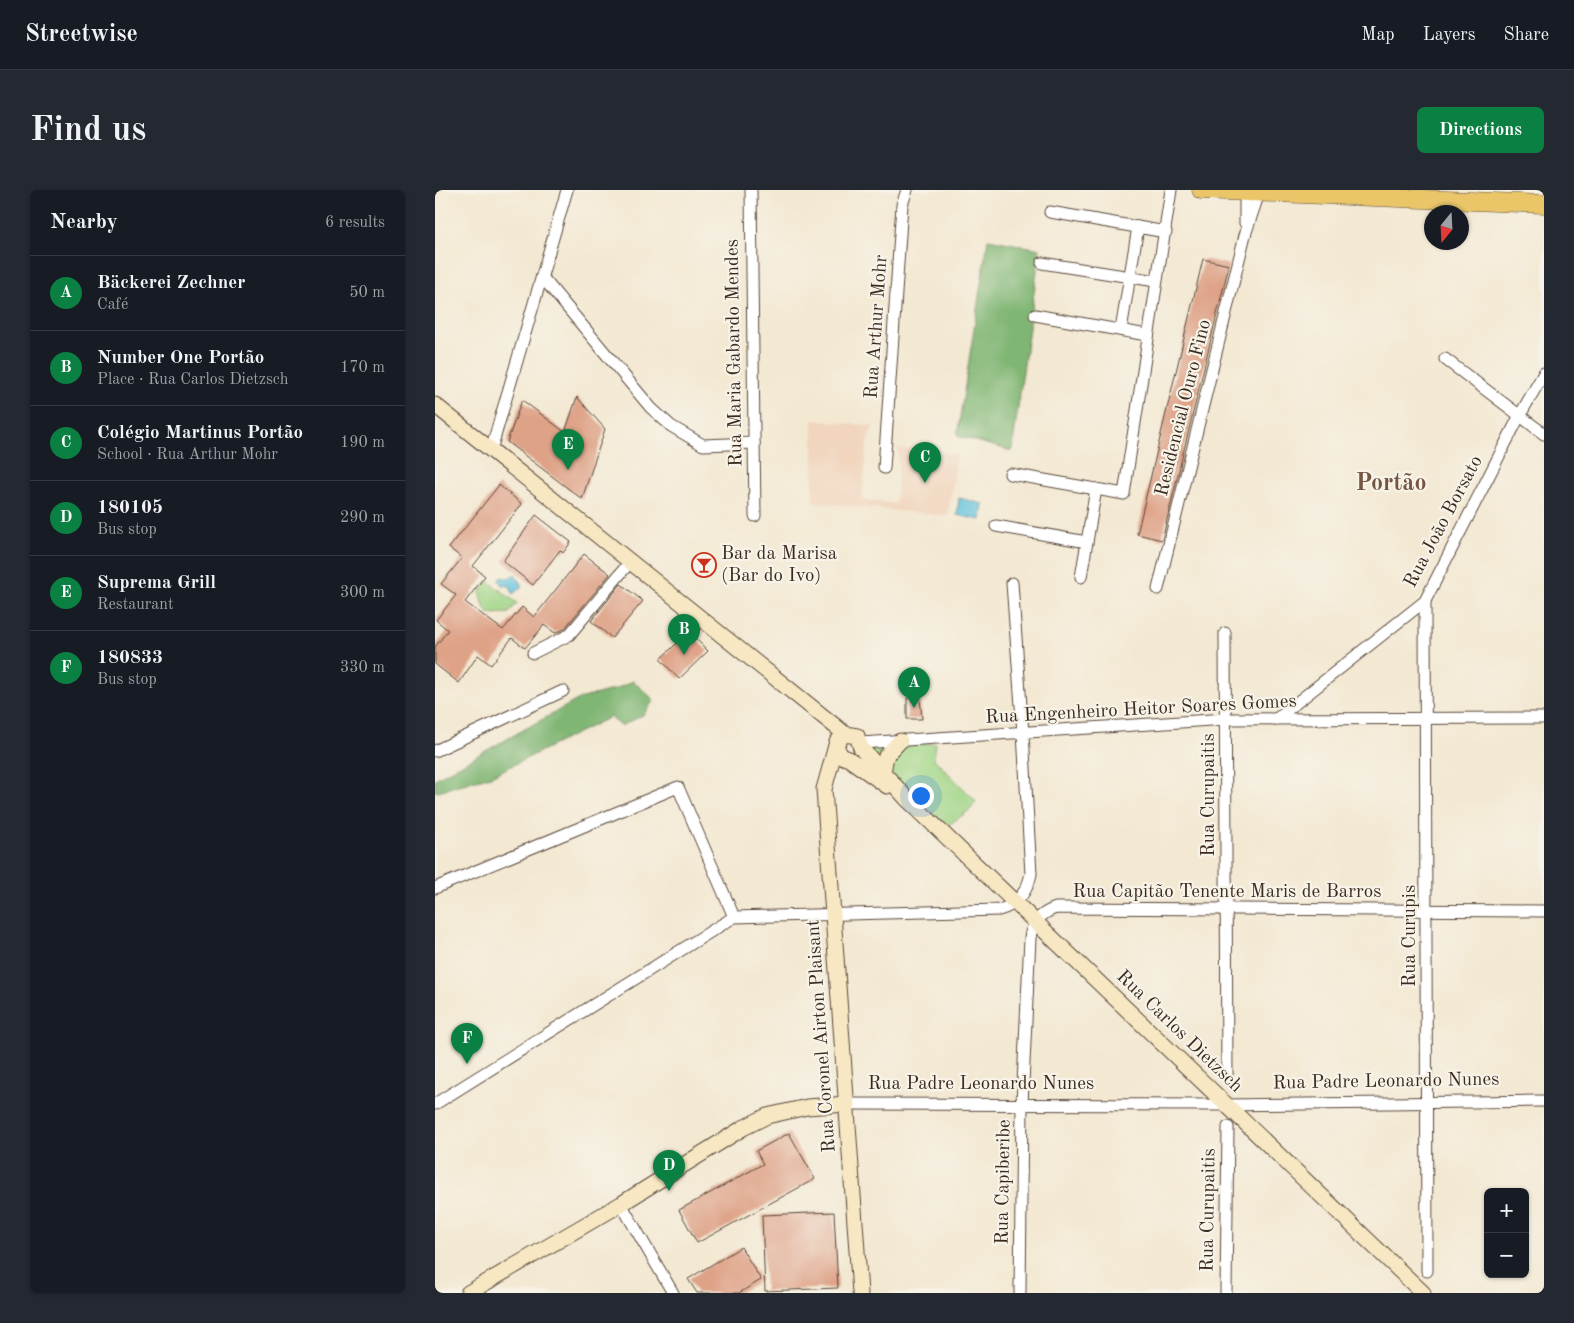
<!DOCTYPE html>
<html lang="en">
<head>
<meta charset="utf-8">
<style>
  :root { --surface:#171b24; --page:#242831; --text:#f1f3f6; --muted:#9ea1a6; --line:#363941; --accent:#0b8043 }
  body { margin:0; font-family:"Old Standard TT",serif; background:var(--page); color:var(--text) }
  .controls { position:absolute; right:15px; bottom:15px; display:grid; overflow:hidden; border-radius:8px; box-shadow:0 1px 4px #0004 }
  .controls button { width:45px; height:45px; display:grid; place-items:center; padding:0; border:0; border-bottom:1px solid var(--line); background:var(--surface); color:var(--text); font:25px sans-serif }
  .compass { position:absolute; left:989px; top:15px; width:45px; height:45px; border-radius:50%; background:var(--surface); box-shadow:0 1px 4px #0004; rotate:198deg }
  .you { position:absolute; left:485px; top:605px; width:18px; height:18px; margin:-12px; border:4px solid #fff; border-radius:50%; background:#1a73e8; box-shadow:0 0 0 8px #1a73e833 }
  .badge { display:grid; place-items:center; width:32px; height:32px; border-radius:50%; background:var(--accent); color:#fff; font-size:16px; font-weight:700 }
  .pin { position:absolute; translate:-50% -41px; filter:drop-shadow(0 1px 2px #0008) }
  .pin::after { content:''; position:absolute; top:26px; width:18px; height:15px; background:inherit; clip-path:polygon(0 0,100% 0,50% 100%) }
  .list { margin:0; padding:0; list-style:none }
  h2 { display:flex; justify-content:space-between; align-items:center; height:65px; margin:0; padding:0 20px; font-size:21px }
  h2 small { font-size:16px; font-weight:400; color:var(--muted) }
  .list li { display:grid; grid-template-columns:32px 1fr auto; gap:15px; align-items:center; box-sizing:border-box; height:75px; padding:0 20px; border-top:1px solid var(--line) }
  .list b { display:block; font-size:19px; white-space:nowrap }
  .list p { margin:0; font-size:16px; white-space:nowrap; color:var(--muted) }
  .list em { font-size:16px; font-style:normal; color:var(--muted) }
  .map { position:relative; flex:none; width:1109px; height:1103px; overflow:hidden; border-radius:8px }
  header { display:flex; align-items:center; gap:30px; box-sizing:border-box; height:70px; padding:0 25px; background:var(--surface); border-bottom:1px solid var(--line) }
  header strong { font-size:24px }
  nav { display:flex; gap:28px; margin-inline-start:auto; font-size:18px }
  .intro { display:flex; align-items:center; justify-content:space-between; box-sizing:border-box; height:120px; padding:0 30px }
  h1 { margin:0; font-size:35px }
  .button { padding:12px 22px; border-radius:8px; background:var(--accent); color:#fff; font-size:18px; font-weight:700 }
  main { display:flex; gap:30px; padding:0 30px }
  aside { flex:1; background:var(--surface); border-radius:8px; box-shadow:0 1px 4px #0004 }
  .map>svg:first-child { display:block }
</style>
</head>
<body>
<header>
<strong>Streetwise</strong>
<nav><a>Map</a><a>Layers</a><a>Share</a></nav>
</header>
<div class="intro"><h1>Find us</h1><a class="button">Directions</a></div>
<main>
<aside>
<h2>Nearby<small>6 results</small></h2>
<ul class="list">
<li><span class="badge">A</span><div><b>Bäckerei Zechner</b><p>Café</p></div><em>50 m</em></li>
<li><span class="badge">B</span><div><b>Number One Portão</b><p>Place · Rua Carlos Dietzsch</p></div><em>170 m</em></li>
<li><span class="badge">C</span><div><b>Colégio Martinus Portão</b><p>School · Rua Arthur Mohr</p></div><em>190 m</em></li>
<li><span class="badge">D</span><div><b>180105</b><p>Bus stop</p></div><em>290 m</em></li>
<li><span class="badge">E</span><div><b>Suprema Grill</b><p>Restaurant</p></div><em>300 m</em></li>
<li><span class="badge">F</span><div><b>180833</b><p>Bus stop</p></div><em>330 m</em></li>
</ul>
</aside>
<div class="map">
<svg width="1109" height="1103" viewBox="0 0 1109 1103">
  <rect width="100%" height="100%" fill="#f7f3e8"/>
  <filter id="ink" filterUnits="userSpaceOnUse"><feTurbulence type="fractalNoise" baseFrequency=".02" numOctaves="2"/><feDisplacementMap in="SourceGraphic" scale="10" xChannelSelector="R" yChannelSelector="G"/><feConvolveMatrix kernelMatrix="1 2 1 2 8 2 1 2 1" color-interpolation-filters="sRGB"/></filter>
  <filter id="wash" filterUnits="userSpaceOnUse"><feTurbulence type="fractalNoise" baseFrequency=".0096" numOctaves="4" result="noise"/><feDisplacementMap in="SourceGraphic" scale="20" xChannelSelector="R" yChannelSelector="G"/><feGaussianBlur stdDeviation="1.12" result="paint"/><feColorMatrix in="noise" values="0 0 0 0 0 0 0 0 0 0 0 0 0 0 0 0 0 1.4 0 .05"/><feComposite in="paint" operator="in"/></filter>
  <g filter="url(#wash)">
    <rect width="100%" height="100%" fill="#f3e8d2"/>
    <polygon fill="#f1d5bd" points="378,230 438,236 432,254 427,310 460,314 464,276 463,258 522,265 513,326 378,312"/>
    <g fill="#a0d586" stroke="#6e8052">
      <polygon points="53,391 82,413 74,423 54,424 50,420 45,402"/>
      <polygon points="501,553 499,569 541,611 536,619 512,636 429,558"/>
    </g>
    <g fill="#80b673" stroke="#5e7048">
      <polygon points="553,49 605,59 577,261 522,246"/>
      <polygon points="198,491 219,510 208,525 186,536 175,527 56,586 0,602 0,589 144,509 181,499"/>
    </g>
    <g fill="#60c3dd" stroke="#4e767e">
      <polygon points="524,308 548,314 546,330 522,325"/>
      <polygon points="80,384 87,396 78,404 75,396 67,395 64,390 66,387 73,388"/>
    </g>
    <g id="blocks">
      <g fill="#dea287">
        <polygon points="768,69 794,75 727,350 702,344"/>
        <polygon points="142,207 170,239 147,309 72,252 87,210 130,242"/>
        <polygon points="64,295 87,314 38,376 50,386 30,412 68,440 87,417 99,427 149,364 175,384 129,439 120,443 109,435 90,458 77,448 56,475 43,465 24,493 0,474 0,457 13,440 1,430 21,405 6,394 27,368 14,358"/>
        <polygon points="101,325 136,352 128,363 125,360 98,395 68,371"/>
        <polygon points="186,394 208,411 177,448 156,431"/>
        <polygon points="254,442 273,461 244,489 225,469"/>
        <polygon points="472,508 485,508 487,529 472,529"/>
        <polygon points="354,943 380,989 262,1053 244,1020 328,974 321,961"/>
        <polygon points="399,1022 403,1098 330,1101 327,1025"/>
        <polygon points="306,1057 326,1090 304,1103 262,1103 253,1089"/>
      </g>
    </g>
  </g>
  <g filter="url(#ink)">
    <use href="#blocks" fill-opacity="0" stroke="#574639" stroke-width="1"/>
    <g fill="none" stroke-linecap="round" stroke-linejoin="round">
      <defs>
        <g id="street">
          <polyline points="316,0 320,326"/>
          <polyline points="615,22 731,42"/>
          <polyline points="810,33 810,2"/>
          <polyline points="607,73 721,91"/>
          <polyline points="107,87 216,218 236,236 268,255 319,253"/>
          <polyline points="600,125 712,145"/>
          <polyline points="686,140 703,37"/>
          <polyline points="1010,169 1109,244"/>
          <polyline points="56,260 132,0"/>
          <polyline points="449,278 467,15 472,0"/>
          <polyline points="575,284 689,304 736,0"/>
          <polyline points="561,336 652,352"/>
          <polyline points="646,387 661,299"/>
          <polyline points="723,399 810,45 824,3"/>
          <polyline points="990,411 992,1081"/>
          <polyline points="790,443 792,887"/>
          <polyline points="98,463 134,445 195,372"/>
          <polyline points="841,529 990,411 1085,225 1109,183"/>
          <polyline points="426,553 791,529 1109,528"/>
          <polyline points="0,561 128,501"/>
          <polyline points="0,698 243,597 299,727"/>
          <path d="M0,914L299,727L564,720C582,715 592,703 596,684L588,543L577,393"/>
          <polyline points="412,914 792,915 1109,911"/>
          <polyline points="186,1014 238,1103"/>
          <path d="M585,1103L587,914L595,748C597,732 606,723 621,718L1109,721"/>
          <polyline points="791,1103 793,937"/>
        </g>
        <g id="secondary">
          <polyline points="0,215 410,544 422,546 426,558 472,609 988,1103"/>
          <polyline points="410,544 402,552 389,599 425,1103"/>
          <polyline points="401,556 406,566 414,569 452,596"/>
          <polyline points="448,582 451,566 465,551"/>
          <polyline points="33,1103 186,1014 308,938 332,926 372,917 412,914"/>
        </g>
        <polyline id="primary" points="766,0 1109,14"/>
      </defs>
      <use href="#street" stroke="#574639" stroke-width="13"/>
      <use href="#secondary" stroke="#574639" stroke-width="17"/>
      <use href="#primary" stroke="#574639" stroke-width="19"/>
      <use href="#street" stroke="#fff" stroke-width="11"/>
      <use href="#secondary" stroke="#f7e8c3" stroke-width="15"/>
      <use href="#primary" stroke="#eac669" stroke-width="18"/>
    </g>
  </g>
  <defs>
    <symbol id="bar-ring" viewBox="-11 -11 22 22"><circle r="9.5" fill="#f7f3e8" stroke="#c8321e" stroke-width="1.5"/><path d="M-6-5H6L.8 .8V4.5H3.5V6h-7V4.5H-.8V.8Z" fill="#c8321e"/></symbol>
  </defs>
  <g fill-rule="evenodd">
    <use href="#bar-ring" x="255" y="361" width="28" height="28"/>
  </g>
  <g text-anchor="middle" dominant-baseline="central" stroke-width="4.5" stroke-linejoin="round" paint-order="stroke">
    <g font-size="19" fill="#3b2a1e" stroke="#f7f3e8">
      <text transform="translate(442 137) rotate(-86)">Rua Arthur Mohr</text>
      <text transform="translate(300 163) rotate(-91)">Rua Maria Gabardo Mendes</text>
      <text transform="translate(749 218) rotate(-76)">Residencial Ouro Fino</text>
      <text transform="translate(1009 332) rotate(-62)">Rua João Borsato</text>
      <text transform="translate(706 520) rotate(-3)">Rua Engenheiro Heitor Soares Gomes</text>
      <text transform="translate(774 605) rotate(-90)">Rua Curupaitis</text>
      <text x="792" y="702">Rua Capitão Tenente Maris de Barros</text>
      <text transform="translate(975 746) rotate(-90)">Rua Curupis</text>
      <text transform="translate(744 842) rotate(44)">Rua Carlos Dietzsch</text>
      <text transform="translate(387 846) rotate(-94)">Rua Coronel Airton Plaisant</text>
      <text transform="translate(951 892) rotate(-1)">Rua Padre Leonardo Nunes</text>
      <text x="546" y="894">Rua Padre Leonardo Nunes</text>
      <text transform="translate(569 992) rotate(-89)">Rua Capiberibe</text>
      <text transform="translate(774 1020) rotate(-89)">Rua Curupaitis</text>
    </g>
    <g font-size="19" fill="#3b2a1e" stroke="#f7f3e8" text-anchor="start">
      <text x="286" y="364">Bar da Marisa<tspan x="286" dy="22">(Bar do Ivo)</tspan></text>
    </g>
    <g font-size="24" font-weight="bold" fill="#745443" stroke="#f7f3e8">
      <text x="956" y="294">Portão</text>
    </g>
  </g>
</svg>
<div class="controls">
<button>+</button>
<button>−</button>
</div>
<svg class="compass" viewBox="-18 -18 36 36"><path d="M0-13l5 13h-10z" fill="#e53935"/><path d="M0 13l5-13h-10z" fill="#9ea1a6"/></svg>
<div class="you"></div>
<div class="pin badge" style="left:479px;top:518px">A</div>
<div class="pin badge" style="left:249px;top:465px">B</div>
<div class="pin badge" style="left:490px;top:293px">C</div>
<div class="pin badge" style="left:234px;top:1001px">D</div>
<div class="pin badge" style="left:133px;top:280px">E</div>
<div class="pin badge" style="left:32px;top:874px">F</div>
</div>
</main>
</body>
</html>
